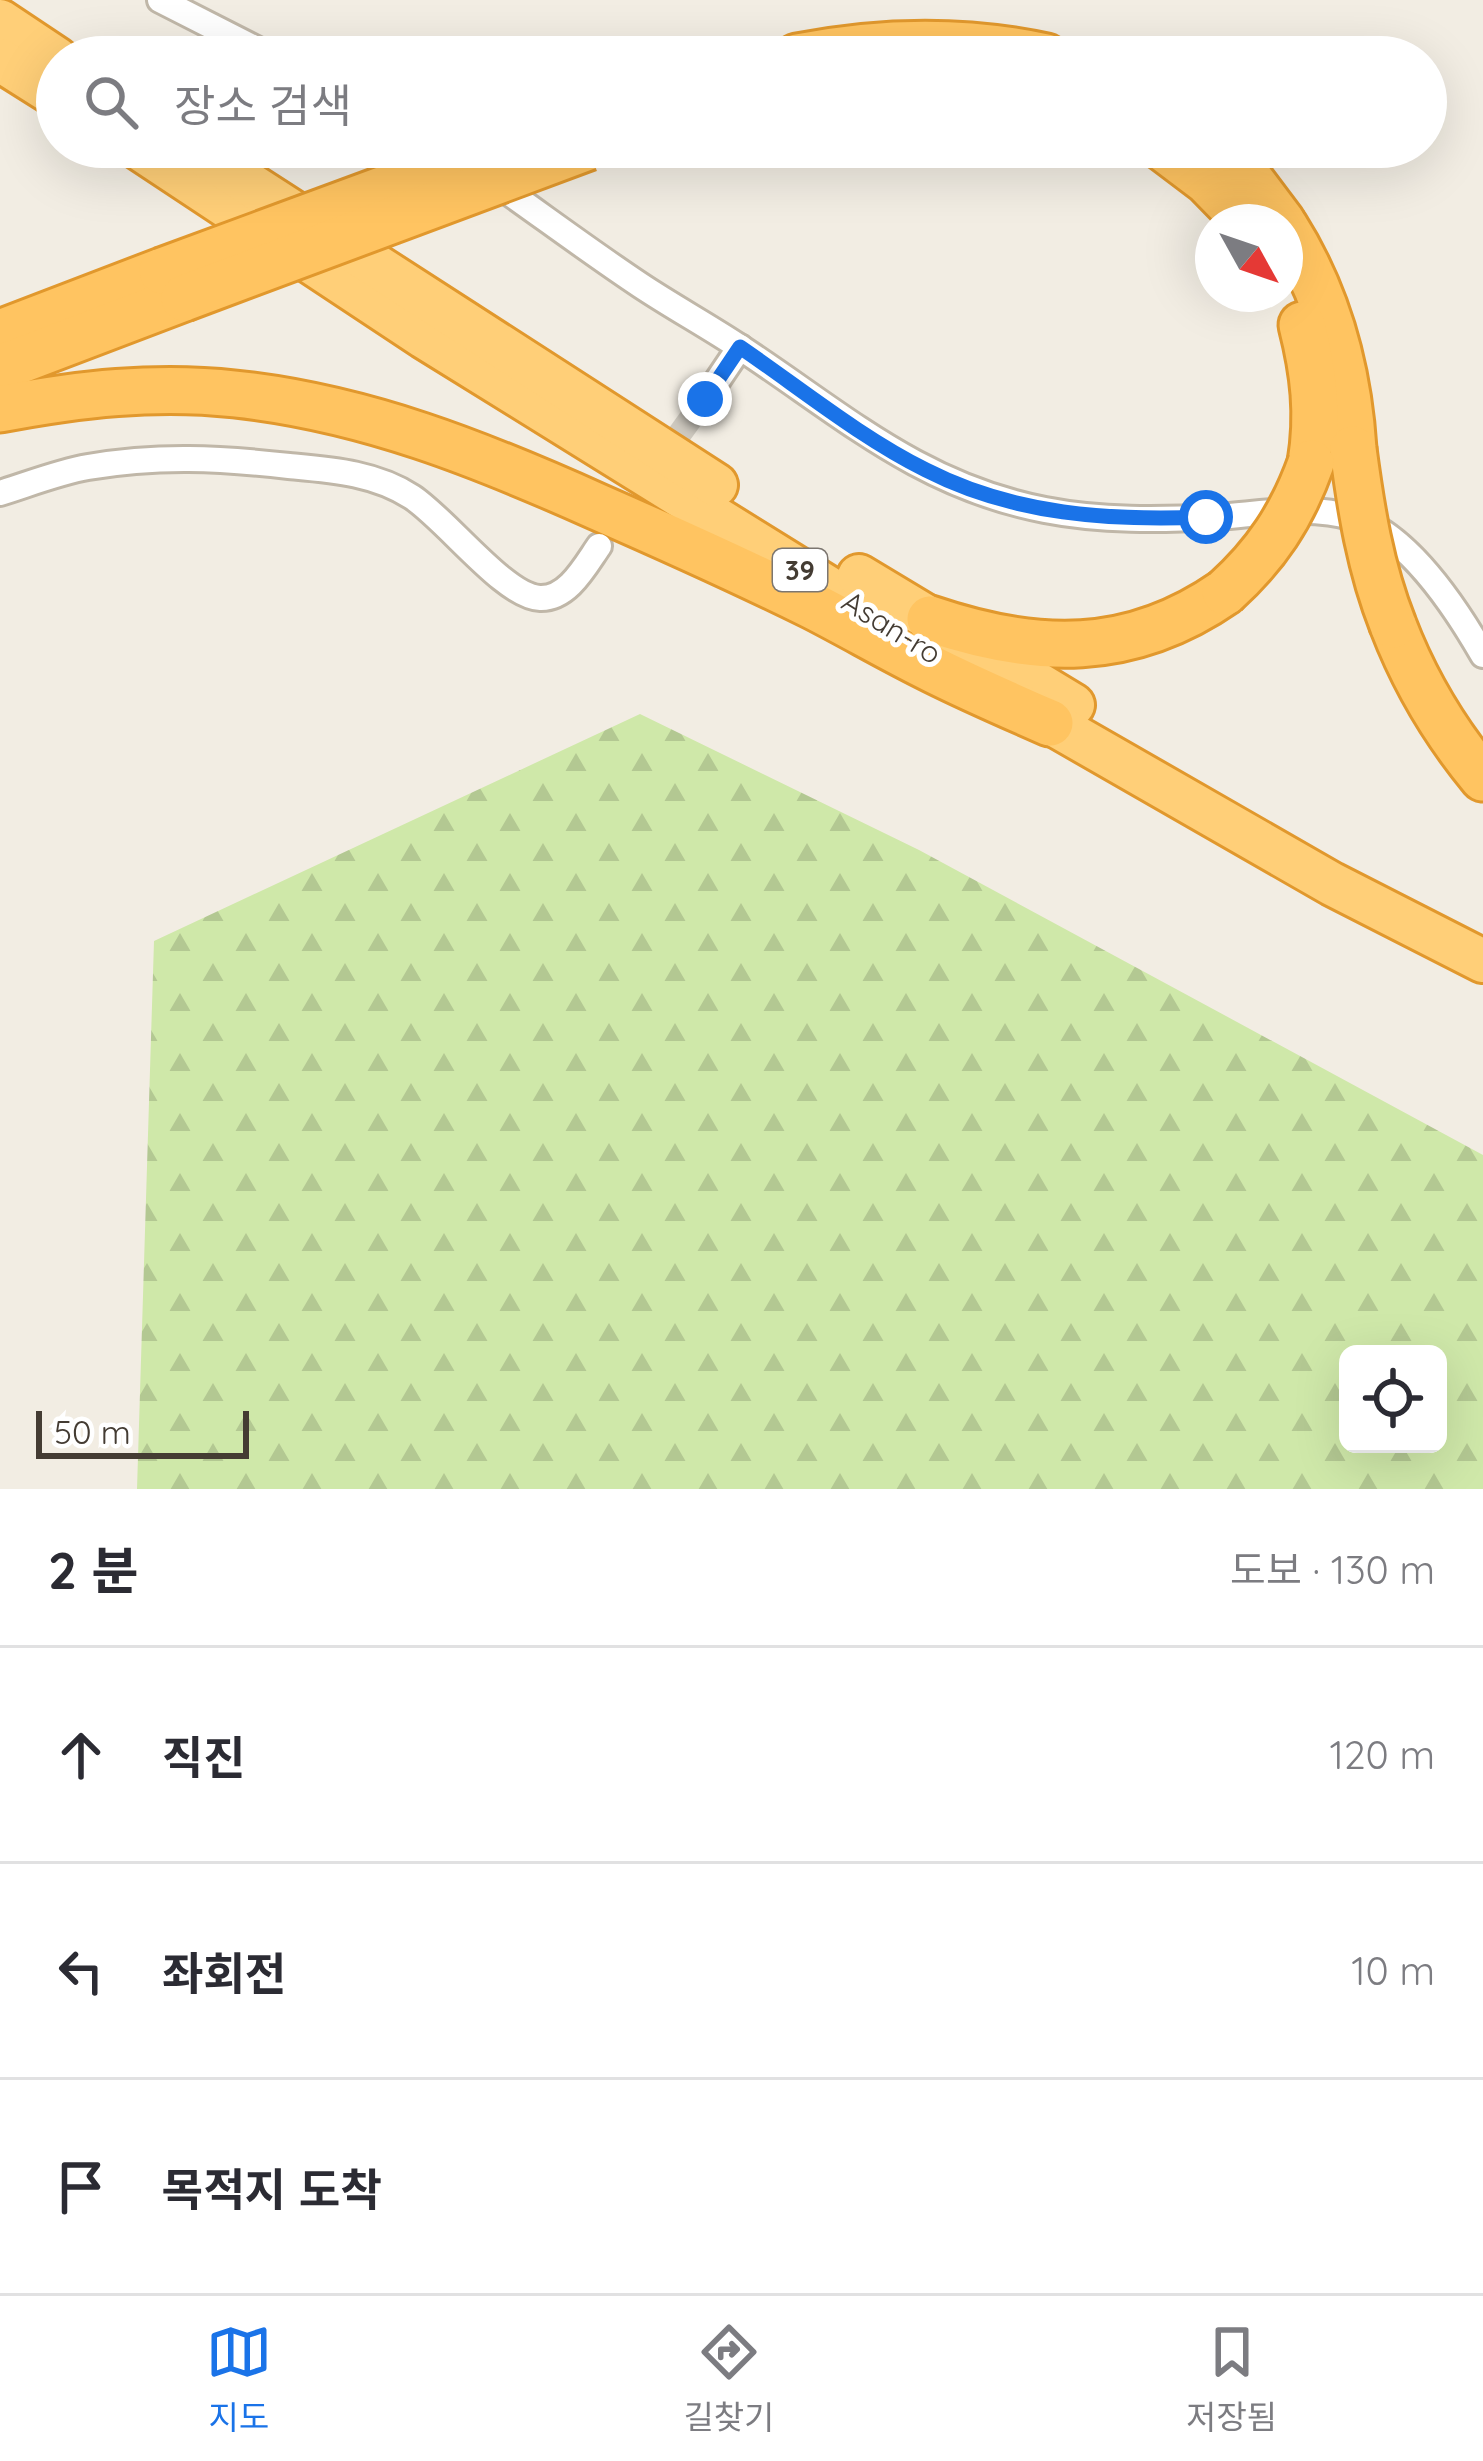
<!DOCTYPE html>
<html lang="ko">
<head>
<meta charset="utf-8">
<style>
  :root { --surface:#fff; --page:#f7f7f7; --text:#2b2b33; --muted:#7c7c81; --line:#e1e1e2; --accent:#1a73e8 }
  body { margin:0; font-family:Quicksand,"Noto Sans KR",sans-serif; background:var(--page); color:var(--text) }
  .controls { position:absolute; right:36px; bottom:36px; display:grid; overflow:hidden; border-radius:18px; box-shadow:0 12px 48px #0002 }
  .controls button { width:108px; height:108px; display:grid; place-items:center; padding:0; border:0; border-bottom:3px solid var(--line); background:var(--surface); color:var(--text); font:60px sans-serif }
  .compass { position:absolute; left:1195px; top:204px; width:108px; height:108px; border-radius:50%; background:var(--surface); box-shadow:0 12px 48px #0002; rotate:130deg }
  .scale { position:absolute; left:36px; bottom:30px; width:213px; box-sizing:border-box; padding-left:12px; border:6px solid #443c33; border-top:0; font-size:33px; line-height:42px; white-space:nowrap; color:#443c33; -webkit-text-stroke:9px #fff; paint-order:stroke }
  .stop { position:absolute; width:36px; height:36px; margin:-27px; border:9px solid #1a73e8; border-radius:50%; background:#fff }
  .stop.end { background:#1a73e8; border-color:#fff; box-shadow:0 3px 12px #0008 }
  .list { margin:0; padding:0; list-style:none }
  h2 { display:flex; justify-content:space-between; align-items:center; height:156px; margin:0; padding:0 48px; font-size:51px }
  h2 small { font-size:39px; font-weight:400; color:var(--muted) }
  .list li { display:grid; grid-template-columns:78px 1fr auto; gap:36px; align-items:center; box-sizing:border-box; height:216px; padding:0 48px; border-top:3px solid var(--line) }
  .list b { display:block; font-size:45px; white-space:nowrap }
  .list em { font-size:39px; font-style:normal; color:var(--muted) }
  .icon { flex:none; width:66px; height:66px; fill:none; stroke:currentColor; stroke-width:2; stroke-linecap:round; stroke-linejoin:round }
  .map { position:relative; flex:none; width:1483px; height:1489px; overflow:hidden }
  .search { position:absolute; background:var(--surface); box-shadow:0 12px 48px #0002; left:36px; right:36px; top:36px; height:132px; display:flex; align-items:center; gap:30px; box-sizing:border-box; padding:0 42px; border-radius:66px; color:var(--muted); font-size:45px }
  .sheet { height:804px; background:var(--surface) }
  nav { display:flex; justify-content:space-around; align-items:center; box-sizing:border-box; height:168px; border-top:3px solid var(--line); background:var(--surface); font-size:33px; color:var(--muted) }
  nav a { display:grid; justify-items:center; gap:6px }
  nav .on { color:var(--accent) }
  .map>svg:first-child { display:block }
</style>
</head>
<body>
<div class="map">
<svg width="1483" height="1489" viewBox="0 0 1483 1489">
  <defs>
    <pattern id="forest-firs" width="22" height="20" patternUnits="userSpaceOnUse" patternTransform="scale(3)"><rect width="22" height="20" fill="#cfe8a9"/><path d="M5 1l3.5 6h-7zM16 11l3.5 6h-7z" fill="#b3c892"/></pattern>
  </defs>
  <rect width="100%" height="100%" fill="#f2ede3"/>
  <path fill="url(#forest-firs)" fill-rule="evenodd" d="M640,714L919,850L1483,1155V1489H137L154,941ZM1348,1354H1438V1444H1348Z"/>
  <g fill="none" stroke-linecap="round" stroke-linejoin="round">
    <polyline stroke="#cfcac0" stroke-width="24" stroke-dasharray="24 12" stroke-linecap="butt" points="615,523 705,399"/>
    <defs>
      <g id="minor">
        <polyline points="160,0 272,57"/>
        <path d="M491,180C541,215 589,251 640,285C673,307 708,326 741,348C843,415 920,486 1045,510C1101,521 1160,520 1218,517C1261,514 1311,504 1354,518C1408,535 1456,608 1483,655"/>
        <polyline points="705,399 740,347"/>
        <path d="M0,493C29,484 59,472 88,467C158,455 219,458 289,466C332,470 375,473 412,497C447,520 505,597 540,598C568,599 585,566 599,546"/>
      </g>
      <g id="trunk">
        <polyline points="0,21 57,59"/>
        <polyline points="0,60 57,96"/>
        <polyline points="137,147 424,337 885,623"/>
        <polyline points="192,147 716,485"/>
        <polyline points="859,576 1073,705"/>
        <polyline points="1020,705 1332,884 1483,961"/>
      </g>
      <g id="motorway">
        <path d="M797,57C879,41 964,39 1046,57"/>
        <polyline points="1162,147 1207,181 1247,222"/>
        <polyline points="1218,147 1242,169 1282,222"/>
        <path d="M1285,227C1328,295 1348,369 1353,449"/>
        <path d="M1302,325C1314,372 1319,415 1311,463"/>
        <polyline points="0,333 162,271"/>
        <polyline points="0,368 184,298"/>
        <path d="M0,409C78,394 156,385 235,394C365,408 480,454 598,507C671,539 742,571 813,606C854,627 893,650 934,670C972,689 1011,706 1050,723"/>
        <path d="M930,619C1036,655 1130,658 1225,592"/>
        <path d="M1393,625C1414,680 1445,732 1483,778"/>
      </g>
    </defs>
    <use href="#minor" stroke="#c0b7a8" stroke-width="30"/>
    <use href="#trunk" stroke="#e1982d" stroke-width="48"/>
    <use href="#motorway" stroke="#e1982d" stroke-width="51"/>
    <use href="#minor" stroke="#fff" stroke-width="24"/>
    <use href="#trunk" stroke="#ffcf78" stroke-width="42"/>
    <use href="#motorway" stroke="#ffc461" stroke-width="45"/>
    <defs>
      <g id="motorway-bridge">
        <polyline points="162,271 498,147"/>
        <polyline points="184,298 588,147"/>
        <path d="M1353,449C1361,509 1370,567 1393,625"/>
        <path d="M1225,592C1266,555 1292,516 1311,463"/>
      </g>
    </defs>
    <use href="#motorway-bridge" stroke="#e1982d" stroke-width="51" stroke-linecap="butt"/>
    <use href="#motorway-bridge" stroke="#ffc461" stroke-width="45"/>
  </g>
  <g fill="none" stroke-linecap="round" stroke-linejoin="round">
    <path stroke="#1a73e8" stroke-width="15" d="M705,399L740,347C800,388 860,437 926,470C1014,515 1110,521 1206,517"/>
  </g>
  <g text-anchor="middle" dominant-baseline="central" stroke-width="10" stroke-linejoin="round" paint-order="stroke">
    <rect fill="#fff" stroke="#7c7670" stroke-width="3" x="773" y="549" width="54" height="42" rx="9"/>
    <g font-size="27" font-weight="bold" fill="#443c33">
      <text x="800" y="570">39</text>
    </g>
    <g font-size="30" fill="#443c33" stroke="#fff">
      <text transform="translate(892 627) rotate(32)">Asan-ro</text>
    </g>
  </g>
</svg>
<div class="controls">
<button><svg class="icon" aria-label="locate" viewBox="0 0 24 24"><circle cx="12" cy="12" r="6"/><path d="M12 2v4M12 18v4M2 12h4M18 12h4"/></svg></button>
</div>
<svg class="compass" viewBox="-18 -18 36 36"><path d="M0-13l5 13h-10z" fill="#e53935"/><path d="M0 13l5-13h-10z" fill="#7c7c81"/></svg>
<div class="scale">50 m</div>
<div class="stop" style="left:1206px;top:517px"></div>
<div class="stop end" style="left:705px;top:399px"></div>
<div class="search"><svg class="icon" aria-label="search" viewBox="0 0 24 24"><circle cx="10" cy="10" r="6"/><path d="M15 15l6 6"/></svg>장소 검색</div>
</div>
<section class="sheet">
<h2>2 분<small>도보 · 130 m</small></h2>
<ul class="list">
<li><svg class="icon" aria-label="ahead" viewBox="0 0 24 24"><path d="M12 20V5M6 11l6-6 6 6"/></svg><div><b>직진</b></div><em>120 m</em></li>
<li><svg class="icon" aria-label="left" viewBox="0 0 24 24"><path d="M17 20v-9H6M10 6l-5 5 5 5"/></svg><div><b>좌회전</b></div><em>10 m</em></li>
<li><svg class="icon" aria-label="arrive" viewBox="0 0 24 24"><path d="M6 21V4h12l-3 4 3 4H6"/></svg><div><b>목적지 도착</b></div></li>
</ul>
</section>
<nav>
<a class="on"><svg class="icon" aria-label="map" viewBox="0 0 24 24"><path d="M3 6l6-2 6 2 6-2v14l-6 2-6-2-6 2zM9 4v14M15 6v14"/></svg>지도</a>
<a><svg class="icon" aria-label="directions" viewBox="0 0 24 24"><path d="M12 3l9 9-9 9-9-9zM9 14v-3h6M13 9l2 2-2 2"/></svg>길찾기</a>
<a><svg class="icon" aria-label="saved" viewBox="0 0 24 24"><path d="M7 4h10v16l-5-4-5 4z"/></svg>저장됨</a>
</nav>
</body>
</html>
